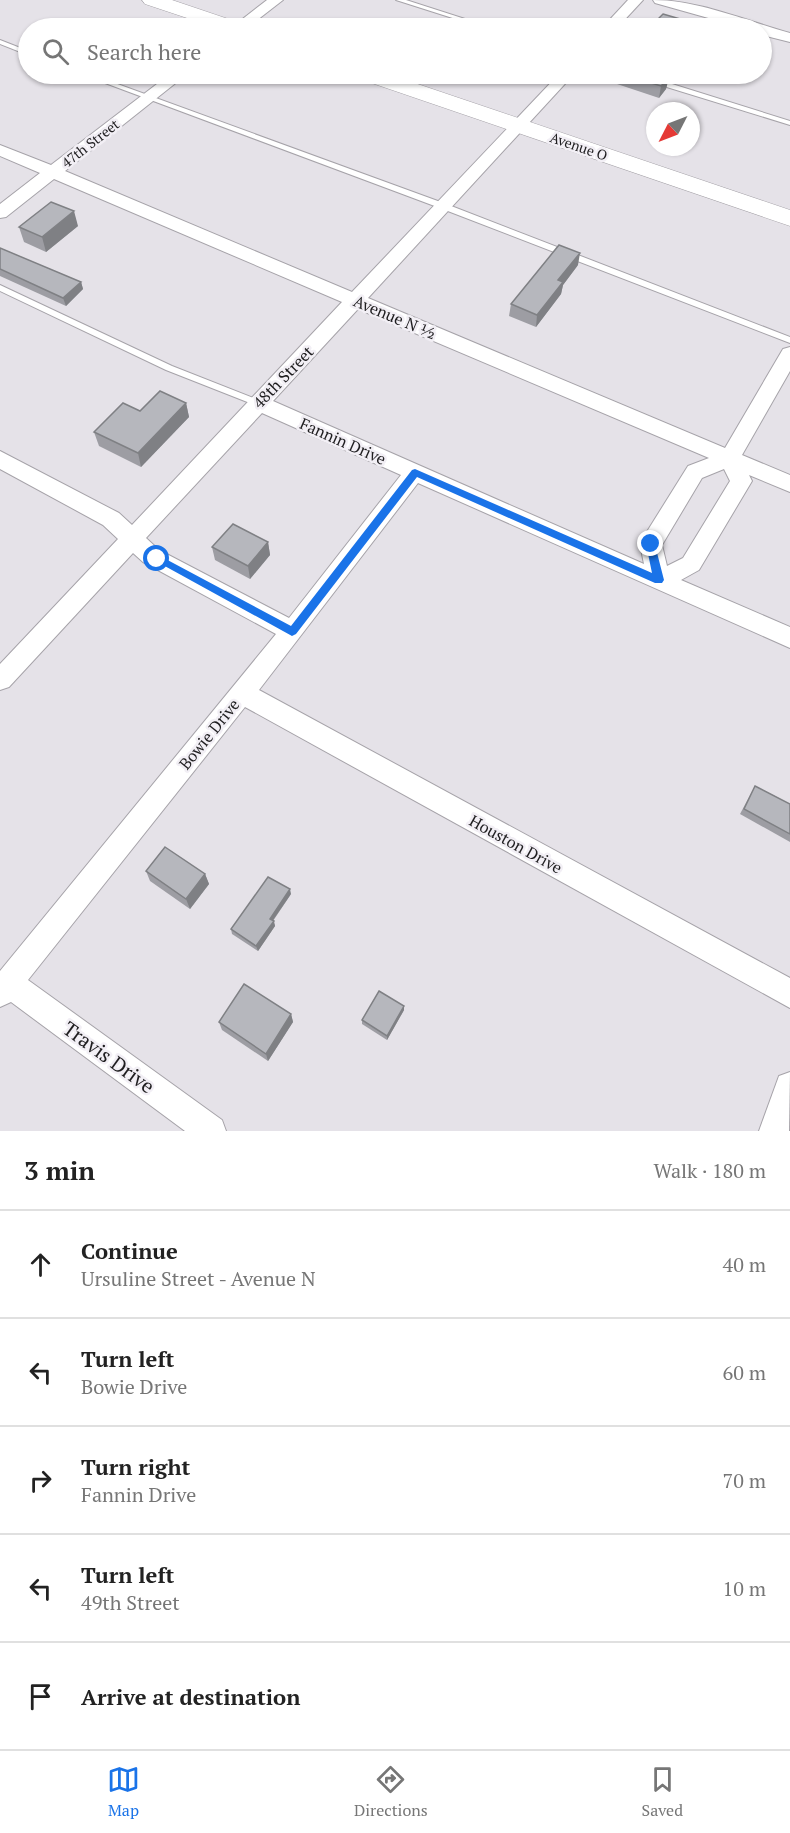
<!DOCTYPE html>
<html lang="en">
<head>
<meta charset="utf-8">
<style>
  :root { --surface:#fff; --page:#f6f6f6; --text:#222; --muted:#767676; --line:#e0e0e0; --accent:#1a73e8 }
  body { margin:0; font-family:"PT Serif",serif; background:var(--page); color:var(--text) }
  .compass { position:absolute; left:646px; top:102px; width:54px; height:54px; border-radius:50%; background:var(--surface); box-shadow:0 2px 4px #0004; rotate:228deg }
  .stop { position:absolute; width:18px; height:18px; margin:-14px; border:4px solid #1a73e8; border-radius:50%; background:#fff }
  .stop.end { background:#1a73e8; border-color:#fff; box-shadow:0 2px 6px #0008 }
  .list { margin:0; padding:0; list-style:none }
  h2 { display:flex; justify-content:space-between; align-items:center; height:78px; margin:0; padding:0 24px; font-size:26px }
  h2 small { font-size:20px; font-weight:400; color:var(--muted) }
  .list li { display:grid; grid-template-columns:39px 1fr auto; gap:18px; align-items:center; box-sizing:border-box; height:108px; padding:0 24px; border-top:2px solid var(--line) }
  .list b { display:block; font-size:22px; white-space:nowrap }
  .list p { margin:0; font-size:20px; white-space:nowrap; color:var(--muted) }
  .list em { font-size:20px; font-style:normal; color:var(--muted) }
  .icon { flex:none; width:33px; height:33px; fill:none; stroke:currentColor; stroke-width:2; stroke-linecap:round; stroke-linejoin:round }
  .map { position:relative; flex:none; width:790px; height:1131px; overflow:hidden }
  .search { position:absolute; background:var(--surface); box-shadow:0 2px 4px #0004; left:18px; right:18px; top:18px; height:66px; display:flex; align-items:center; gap:15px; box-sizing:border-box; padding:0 21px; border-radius:33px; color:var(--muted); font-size:22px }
  .sheet { height:618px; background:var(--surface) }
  nav { display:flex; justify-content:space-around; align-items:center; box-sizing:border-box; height:84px; border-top:2px solid var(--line); background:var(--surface); font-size:16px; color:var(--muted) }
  nav a { display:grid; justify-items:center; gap:3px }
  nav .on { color:var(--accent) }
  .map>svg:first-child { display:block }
</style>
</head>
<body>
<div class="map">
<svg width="790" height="1131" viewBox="0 0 790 1131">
  <rect width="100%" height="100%" fill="#e5e2e8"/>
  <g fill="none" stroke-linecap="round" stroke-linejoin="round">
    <defs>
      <g id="service">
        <polygon points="396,0 406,0 493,28 484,28"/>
        <polygon points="0,40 28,51 28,55 0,44"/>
        <polygon points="81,74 90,74 446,204 790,337 790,343 440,208"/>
        <polygon points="631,74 640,74 790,121 790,125 631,76"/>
        <polygon points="0,285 172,366 261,401 263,403 261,405 255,405 166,370 0,291"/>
      </g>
      <g id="minor">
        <polygon points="267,0 283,0 247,28 231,28"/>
        <polygon points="628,0 643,0 617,28 602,28"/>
        <path d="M653,0C699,0 746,21 790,33V42L762,35V28H744L655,3Z"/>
        <path d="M170,74H187L65,171L352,292L559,74H574L368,298L725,448L783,349L790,347V371L742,455L790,475V492L749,475L752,481L699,570L681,580L790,627V648L418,483L259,690L790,978V1008L245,707L28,980L222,1120L226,1131H185L11,1002L0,1007V971L276,634L143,562L133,553L9,687L0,690V664L118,539L103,525L0,469V451L119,513L132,525L342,302L54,179L6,217L0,218V204L40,173L0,156V145L51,165ZM358,309L709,458L688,466L643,538L640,544L644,564L273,401ZM262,413L401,475L289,618L159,550L146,538ZM724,469L730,481L683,558L667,566L662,545L702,478Z"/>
        <polygon points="790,1072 789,1131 759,1131 779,1076"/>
      </g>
      <g id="secondary">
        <polygon points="142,0 172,0 243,24 246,28 217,28 145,4"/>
        <polygon points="357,74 388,74 790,210 790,226 360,79"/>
      </g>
    </defs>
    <use href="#service" stroke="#a6a3a9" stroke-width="2"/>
    <use href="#minor" stroke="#a6a3a9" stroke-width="2"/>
    <use href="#secondary" stroke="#a6a3a9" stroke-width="1"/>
    <use href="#service" fill="#fff" fill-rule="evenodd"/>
    <use href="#minor" fill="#fff" fill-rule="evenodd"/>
    <use href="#secondary" fill="#fff" fill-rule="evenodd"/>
  </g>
  <g fill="#9d9da3">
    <polygon points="603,74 681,74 673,82 668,80 666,89 659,98 602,79"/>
    <polygon points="78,226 46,252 24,242 19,227"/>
    <polygon points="0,248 81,282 83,289 66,306 0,276"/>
    <polygon points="578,265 563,285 561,294 536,327 509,316 511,304"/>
    <polygon points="186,403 189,417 141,467 99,446 94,432"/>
    <polygon points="268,542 270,555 250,579 215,560 212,547"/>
    <polygon points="755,786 790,804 790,842 740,814"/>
    <polygon points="146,871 205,874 209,884 190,909 150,881"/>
    <polygon points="291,894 273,921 275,926 258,951 232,934 231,929"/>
    <polygon points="404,1006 404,1010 387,1040 362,1024 362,1020"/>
    <polygon points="291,1014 293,1022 268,1061 222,1030 219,1022"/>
  </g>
  <g fill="#7f8084">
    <polygon points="675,74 681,74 673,82"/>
    <polygon points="669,78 666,89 659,98 661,86"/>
    <polygon points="74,211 78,226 46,252 42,237"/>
    <polygon points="580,253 578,265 563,285 561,294 536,327 537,315 558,280"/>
    <polygon points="81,282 83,289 66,306 63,298"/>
    <polygon points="186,403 189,417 141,467 138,453"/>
    <polygon points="268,542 270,555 250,579 248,566"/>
    <polygon points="205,874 209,884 190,909 186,899"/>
    <polygon points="290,889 291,894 271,923 270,919"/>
    <polygon points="274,921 275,926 258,951 256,946"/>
    <polygon points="404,1006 404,1010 387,1040 387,1036"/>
    <polygon points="291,1014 293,1022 268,1061 266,1054"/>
  </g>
  <g fill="#b6b7bd" stroke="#7f8084" stroke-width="1.5">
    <polygon points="663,14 711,28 649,28"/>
    <polygon points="621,74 655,74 669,78 661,86"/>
    <polygon points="51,202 74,211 42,237 19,227"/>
    <polygon points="559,245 580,253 558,280 563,282 537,315 511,304"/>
    <polygon points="0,248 81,282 63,298 0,269"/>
    <polygon points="160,391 186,403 138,453 94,432 123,403 140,411"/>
    <polygon points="233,524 268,542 248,566 212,547"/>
    <polygon points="755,786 790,804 790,834 744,809"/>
    <polygon points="165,847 205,874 186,899 146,871"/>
    <polygon points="268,877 290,889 270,919 274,921 256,946 231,929"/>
    <polygon points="244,984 291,1014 266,1054 219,1022"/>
    <polygon points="379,991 404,1006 387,1036 362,1020"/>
  </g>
  <polygon fill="#1a73e8" points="415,469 652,573 646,544 651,540 654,541 664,580 662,583 655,583 417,477 296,634 292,636 152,559 153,556 160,556 291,626 412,470"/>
  <g text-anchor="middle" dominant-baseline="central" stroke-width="5" stroke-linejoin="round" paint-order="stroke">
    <g font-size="14" fill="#1f1e20" stroke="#f2eff5">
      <text transform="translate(90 143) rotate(-38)">47th Street</text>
      <text transform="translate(579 146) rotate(19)">Avenue O</text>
    </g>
    <g font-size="16" fill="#1f1e20" stroke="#f2eff5">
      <text transform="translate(395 317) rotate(23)">Avenue N ½</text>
      <text transform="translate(283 377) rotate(-46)">48th Street</text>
      <text transform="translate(343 441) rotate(24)">Fannin Drive</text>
      <text transform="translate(209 734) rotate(-51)">Bowie Drive</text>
      <text transform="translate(516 844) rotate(29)">Houston Drive</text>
    </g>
    <g font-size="20" fill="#1f1e20" stroke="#f2eff5">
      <text transform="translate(109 1057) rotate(36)">Travis Drive</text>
    </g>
  </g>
</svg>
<svg class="compass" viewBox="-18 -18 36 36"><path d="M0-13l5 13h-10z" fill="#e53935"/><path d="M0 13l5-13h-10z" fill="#767676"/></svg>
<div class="stop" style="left:157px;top:559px"></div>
<div class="stop end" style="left:651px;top:544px"></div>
<div class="search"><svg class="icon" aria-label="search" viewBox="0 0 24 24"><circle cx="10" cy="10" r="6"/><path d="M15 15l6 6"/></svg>Search here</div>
</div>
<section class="sheet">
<h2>3 min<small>Walk · 180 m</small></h2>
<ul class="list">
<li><svg class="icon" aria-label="ahead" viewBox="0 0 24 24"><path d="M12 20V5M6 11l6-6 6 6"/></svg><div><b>Continue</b><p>Ursuline Street - Avenue N</p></div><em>40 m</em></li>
<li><svg class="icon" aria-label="left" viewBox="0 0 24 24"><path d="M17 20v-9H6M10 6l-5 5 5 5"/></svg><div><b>Turn left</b><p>Bowie Drive</p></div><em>60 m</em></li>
<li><svg class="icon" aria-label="right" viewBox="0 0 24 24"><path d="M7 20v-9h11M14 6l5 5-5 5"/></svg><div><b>Turn right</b><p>Fannin Drive</p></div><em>70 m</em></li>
<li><svg class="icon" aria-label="left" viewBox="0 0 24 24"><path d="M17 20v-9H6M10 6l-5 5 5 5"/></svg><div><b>Turn left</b><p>49th Street</p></div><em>10 m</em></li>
<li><svg class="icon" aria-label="arrive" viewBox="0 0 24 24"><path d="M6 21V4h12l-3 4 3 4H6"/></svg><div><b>Arrive at destination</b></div></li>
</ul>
</section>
<nav>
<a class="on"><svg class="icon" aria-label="map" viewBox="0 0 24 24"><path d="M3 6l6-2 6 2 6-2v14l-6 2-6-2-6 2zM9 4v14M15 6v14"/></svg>Map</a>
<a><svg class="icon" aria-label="directions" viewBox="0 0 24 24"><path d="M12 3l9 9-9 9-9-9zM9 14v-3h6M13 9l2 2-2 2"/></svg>Directions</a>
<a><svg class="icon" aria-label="saved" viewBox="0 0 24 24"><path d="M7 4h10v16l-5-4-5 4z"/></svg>Saved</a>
</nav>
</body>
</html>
